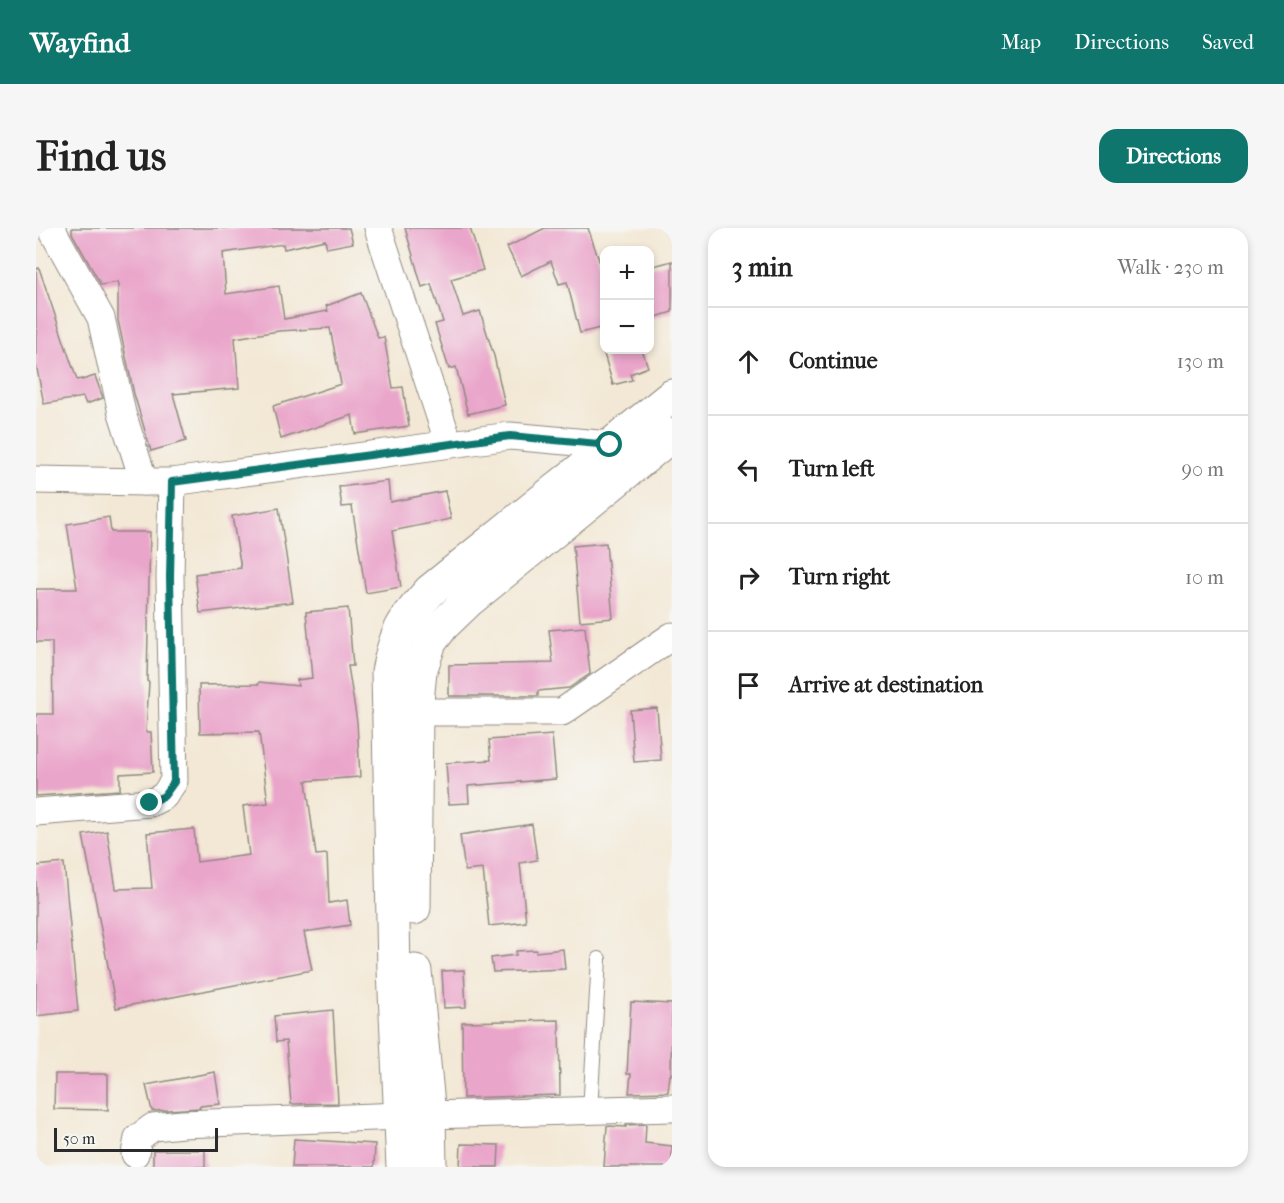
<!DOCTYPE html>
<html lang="en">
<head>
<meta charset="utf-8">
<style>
  :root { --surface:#fff; --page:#f6f6f6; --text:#222; --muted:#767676; --line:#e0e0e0; --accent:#0f766e }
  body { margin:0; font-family:"IM FELL French Canon",serif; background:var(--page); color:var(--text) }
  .controls { position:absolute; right:18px; top:18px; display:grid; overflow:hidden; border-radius:12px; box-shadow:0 3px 9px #0003 }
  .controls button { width:54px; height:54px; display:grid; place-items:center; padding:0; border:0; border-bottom:2px solid var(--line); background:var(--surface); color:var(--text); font:30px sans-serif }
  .scale { position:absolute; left:18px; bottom:15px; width:164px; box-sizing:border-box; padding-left:6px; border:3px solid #2b2b2b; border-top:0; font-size:16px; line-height:21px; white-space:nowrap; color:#2b2b2b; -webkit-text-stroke:4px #f6f6f2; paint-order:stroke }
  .stop { position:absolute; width:18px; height:18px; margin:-14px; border:4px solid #0f766e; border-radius:50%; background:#fff }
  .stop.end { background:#0f766e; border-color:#fff; box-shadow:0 2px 6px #0008 }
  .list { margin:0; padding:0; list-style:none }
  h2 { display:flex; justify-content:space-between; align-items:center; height:78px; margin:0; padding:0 24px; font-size:26px }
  h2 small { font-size:20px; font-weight:400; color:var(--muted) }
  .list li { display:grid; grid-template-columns:39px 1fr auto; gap:18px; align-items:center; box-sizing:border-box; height:108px; padding:0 24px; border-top:2px solid var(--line) }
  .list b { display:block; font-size:22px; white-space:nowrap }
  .list em { font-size:20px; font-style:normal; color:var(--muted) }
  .icon { flex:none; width:33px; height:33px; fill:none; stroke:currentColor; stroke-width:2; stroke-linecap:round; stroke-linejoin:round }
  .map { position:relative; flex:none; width:636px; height:939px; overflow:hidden; border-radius:18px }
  header { display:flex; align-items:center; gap:36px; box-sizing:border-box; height:84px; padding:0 30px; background:var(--accent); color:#fff }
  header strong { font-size:28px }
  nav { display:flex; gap:33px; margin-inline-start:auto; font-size:21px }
  .intro { display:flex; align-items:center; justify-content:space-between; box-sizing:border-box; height:144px; padding:0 36px }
  h1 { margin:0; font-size:42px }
  .button { padding:15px 27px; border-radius:18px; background:var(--accent); color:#fff; font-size:21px; font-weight:700 }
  main { display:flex; gap:36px; padding:0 36px }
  aside { flex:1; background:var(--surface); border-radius:18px; box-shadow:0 3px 9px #0003 }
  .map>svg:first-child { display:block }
</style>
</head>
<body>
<header>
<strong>Wayfind</strong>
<nav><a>Map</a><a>Directions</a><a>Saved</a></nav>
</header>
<div class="intro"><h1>Find us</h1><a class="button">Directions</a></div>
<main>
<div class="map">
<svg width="636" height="939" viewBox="0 0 636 939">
  <rect width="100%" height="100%" fill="#f6f6f2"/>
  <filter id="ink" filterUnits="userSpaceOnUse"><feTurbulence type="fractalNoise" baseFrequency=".0167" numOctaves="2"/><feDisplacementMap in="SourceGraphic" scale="12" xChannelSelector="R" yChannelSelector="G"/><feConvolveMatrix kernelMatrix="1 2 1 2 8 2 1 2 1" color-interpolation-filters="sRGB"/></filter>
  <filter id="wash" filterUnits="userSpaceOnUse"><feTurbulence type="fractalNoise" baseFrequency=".008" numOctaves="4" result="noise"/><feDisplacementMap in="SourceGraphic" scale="24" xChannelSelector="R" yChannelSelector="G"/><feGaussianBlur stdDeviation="1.35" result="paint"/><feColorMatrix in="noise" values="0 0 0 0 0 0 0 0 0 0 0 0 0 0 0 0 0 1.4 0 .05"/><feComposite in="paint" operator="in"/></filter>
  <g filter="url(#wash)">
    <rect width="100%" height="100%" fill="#f3e8d5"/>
    <g id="blocks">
      <g fill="#eaa5ca">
        <polygon points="36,0 313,0 317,15 291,20 289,12 248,21 247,16 187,25 190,66 243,58 248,91 292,83 290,78 325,65 342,110 348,109 357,160 367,159 373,198 319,206 316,187 245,211 237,178 305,156 294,100 243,103 199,110 203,160 137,166 150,213 115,223 98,166 82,92 82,54 65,57 36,5"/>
        <polygon points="369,0 434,0 447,42 415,51 427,88 444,83 458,128 469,177 432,186 420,139 413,141 399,96 407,94 395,56 386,59"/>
        <polygon points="509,0 552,0 566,41 565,42 568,57 568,99 544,105 531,54 523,56 515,33 485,48 471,19"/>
        <polygon points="636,33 636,84 614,91 614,39"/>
        <polygon points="3,40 41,152 46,151 46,152 59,148 67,170 50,176 47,169 8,176 0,136 0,41"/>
        <polygon points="567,122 606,122 612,139 594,146 596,152 577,157"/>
        <polygon points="352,253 354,274 409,263 415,291 356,303 365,359 330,365 316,278 306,279 303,259"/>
        <polygon points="243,280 257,374 164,385 159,346 205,340 196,288"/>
        <polygon points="73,289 75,304 114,304 111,453 113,454 110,504 115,504 117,544 84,546 84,562 0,568 0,486 17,486 16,414 0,414 0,361 41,361 31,296"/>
        <polygon points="570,315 577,390 544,393 537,318"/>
        <polygon points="312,380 317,438 312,438 321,494 324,549 270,553 280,627 291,626 293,675 311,672 314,697 268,704 276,742 80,780 47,607 71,603 80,661 116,660 111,605 158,601 161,634 213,627 207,578 232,575 223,504 164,505 163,457 223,456 223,454 262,458 261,452 276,450 270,384"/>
        <polygon points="549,399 554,446 533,460 502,463 502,468 413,468 413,437 517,435 513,402"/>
        <polygon points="621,480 625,532 598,534 594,482"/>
        <polygon points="516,507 520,551 432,558 433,575 413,576 410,535 455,532 453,512"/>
        <polygon points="496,596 501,632 484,635 490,694 453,698 447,641 429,643 424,607"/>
        <polygon points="28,635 42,783 0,788 0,638"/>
        <polygon points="527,721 529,741 457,744 455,730 480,727 480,723 500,722 500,724"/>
        <polygon points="428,742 430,779 408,780 406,743"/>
        <polygon points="595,774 636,776 635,847 634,847 632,864 593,865 595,846 591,846"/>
        <polygon points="297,782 302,875 255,876 250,813 240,814 238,788"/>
        <polygon points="523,792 524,867 427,870 426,794"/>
        <polygon points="179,844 184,876 164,878 164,880 116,883 110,857"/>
        <polygon points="19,846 72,846 72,882 18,881"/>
        <polygon points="610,896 609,915 636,918 636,939 568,939 571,898 590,899 590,897"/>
        <polygon points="258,911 339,916 338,939 256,939"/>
        <polygon points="425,916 463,917 462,939 424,939"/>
        <rect x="117" y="922" width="52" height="17"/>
      </g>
    </g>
  </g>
  <g filter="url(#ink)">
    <use href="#blocks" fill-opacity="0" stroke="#8f8a80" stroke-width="1.5"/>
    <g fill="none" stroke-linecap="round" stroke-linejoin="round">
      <defs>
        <polyline id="service" points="554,883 563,731"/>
        <g id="minor">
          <polyline points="15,0 65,90 86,185 108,254 136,254 474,208 574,217"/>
          <polyline points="342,0 413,216"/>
          <polyline points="0,252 108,254"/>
          <polyline points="380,484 526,484 636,408"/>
          <polyline points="0,584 114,575 128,568 138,553 134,349 136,254"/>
          <polyline points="393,887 636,880"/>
          <polyline points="99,926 102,910 117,899 146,896 366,888"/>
        </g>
        <g id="tertiary">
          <polyline points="378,680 380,484 384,443 394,414 407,397 431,374 636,207"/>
          <polyline points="379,743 393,887 394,939"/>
          <path d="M367,939L358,742L352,444C360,403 366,394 394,363L636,168"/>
        </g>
      </defs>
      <use href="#service" stroke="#8f8a80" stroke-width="16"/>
      <use href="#minor" stroke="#8f8a80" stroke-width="29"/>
      <use href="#tertiary" stroke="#8f8a80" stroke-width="35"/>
      <use href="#service" stroke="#fff" stroke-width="14"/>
      <use href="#minor" stroke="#fff" stroke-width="27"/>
      <use href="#tertiary" stroke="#fff" stroke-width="33"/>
    </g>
  </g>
  <g fill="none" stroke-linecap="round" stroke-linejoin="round" filter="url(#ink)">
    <polyline stroke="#0f766e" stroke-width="8" points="114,575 128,568 138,554 134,349 136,254 474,208 574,217"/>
  </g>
</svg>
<div class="controls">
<button>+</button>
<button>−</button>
</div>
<div class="scale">50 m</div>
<div class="stop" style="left:574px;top:217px"></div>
<div class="stop end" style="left:114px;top:575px"></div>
</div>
<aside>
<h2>3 min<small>Walk · 230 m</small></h2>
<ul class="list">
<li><svg class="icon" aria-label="ahead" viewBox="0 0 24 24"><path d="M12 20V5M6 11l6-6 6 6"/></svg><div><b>Continue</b></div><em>130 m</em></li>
<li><svg class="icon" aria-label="left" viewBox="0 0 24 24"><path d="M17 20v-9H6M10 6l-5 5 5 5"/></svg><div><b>Turn left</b></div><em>90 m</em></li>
<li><svg class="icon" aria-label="right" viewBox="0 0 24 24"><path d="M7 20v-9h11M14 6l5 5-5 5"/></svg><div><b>Turn right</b></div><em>10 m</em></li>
<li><svg class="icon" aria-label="arrive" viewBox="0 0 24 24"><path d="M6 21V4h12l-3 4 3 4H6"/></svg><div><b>Arrive at destination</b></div></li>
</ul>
</aside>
</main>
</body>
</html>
